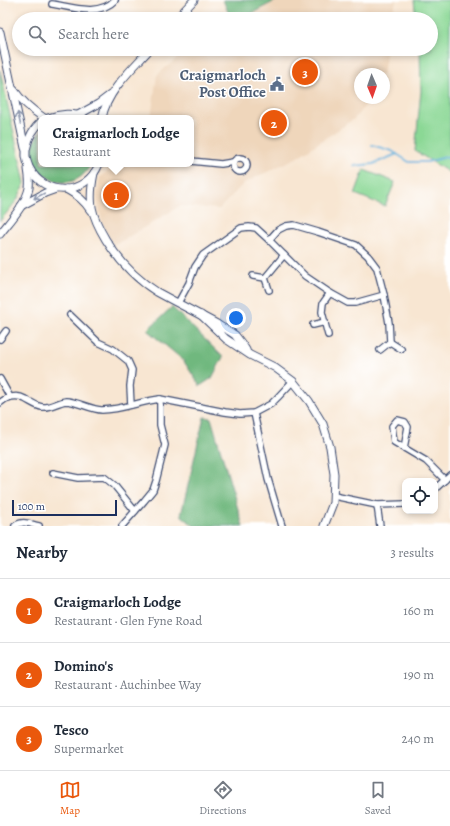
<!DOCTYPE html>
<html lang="en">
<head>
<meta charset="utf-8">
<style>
  :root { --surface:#fff; --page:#f6f6f7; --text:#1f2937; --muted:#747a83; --line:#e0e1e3; --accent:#ea580c }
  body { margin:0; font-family:Alegreya,serif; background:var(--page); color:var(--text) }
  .controls { position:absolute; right:12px; bottom:12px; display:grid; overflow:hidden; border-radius:8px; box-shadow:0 2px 6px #0003 }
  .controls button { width:36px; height:36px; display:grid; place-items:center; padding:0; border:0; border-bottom:1px solid var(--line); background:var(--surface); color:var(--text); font:20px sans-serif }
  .compass { position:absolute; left:354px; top:68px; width:36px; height:36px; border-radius:50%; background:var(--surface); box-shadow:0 2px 6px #0003; rotate:178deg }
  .scale { position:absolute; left:12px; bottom:10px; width:105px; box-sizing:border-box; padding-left:4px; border:2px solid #1b2f5e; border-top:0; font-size:11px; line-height:14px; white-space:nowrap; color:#1b2f5e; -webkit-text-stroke:3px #fff; paint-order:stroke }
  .you { position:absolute; left:236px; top:318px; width:14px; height:14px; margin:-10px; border:3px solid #fff; border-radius:50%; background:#1a73e8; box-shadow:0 0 0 6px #1a73e833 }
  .badge { display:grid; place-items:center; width:26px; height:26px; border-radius:50%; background:var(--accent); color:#fff; font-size:13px; font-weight:700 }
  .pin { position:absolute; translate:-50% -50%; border:2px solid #fff; box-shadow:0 1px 4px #0006 }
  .popup { position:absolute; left:38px; top:115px; width:156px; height:52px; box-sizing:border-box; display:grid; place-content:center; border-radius:8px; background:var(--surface); filter:drop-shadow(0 1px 3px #0005); font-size:13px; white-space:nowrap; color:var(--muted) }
  .popup b { font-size:15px; color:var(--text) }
  .popup::after { content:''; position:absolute; left:50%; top:100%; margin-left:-8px; border:8px solid transparent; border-top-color:var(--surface) }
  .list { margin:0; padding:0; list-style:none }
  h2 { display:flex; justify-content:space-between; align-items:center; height:52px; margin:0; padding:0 16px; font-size:17px }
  h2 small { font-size:13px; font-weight:400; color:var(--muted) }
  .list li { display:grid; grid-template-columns:26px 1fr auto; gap:12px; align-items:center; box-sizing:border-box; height:64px; padding:0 16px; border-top:1px solid var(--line) }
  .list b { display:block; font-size:15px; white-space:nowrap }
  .list p { margin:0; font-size:13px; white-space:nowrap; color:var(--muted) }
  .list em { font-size:13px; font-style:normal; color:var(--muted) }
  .icon { flex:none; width:22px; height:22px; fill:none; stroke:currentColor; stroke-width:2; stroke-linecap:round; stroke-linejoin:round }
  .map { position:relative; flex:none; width:450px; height:526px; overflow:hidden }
  .search { position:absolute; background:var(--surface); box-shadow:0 2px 6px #0003; left:12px; right:12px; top:12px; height:44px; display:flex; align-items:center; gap:10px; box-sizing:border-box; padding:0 14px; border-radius:22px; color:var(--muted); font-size:15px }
  .sheet { height:244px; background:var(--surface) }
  nav { display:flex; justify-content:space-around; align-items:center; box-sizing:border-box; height:56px; border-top:1px solid var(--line); background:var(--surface); font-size:11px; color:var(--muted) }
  nav a { display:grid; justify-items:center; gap:2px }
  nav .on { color:var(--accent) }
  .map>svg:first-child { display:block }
</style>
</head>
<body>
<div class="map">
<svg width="450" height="526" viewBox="0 0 450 526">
  <rect width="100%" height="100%" fill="#fff"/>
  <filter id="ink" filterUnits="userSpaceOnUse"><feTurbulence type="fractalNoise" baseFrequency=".025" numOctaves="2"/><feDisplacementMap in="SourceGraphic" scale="8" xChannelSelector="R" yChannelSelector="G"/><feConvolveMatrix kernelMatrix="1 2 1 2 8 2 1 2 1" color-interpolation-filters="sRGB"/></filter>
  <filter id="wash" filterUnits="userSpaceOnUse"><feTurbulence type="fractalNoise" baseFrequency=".012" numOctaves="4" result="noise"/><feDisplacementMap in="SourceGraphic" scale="16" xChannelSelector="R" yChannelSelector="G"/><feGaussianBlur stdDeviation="0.9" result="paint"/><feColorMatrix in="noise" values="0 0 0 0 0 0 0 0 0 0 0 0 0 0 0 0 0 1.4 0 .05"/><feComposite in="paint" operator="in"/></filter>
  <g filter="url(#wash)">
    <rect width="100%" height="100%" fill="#f8e6d2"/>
    <g fill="#efd6bb">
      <polygon points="277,0 396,0 392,19 241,19"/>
      <polygon points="188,49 387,49 383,74 360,74 360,98 372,98 354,119 296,158 244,183 219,209 180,206 120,242 113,244 102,222 97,197 100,177 113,167 144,164 191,164 191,118 151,118 157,75"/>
    </g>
    <g fill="#8bd895" stroke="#53847a">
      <polygon points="414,0 450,0 450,173 415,151 421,91 420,49 431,49 431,19 416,19"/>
      <polygon points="0,70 25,183 17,200 0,221"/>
      <polygon points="364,170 395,182 385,206 355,194"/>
    </g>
    <g fill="#70b87e" stroke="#46746e">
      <polygon points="223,0 277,0 241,19 231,19"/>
      <path d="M41,131V164H91C70,206 11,167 41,131Z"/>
      <polygon points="172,307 223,357 212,378 200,386 183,360 147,330"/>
      <polygon points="204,417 211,418 243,526 194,526 181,515"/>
    </g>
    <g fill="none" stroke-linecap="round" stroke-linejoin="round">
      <g stroke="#63b0dc" stroke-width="2">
        <polyline points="372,145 392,151 409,162 427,162 450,156"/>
        <polyline points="354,166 373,164 397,154"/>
      </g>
    </g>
  </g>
  <g filter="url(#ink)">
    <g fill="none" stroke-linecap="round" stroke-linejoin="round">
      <defs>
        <g id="minor">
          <path d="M52,4C71,7 99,17 115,0"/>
          <circle cx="240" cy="165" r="7"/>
          <polyline points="191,161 221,164 233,162"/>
          <polyline points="269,240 278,230 286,226 294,225 318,232 356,245 368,256 377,268 384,295 389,323 390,342 380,350"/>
          <polyline points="253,276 265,278"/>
          <polyline points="269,290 265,278 284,255"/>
          <polyline points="178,303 189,283 195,267 203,255 241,228 249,227 256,228 269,240 305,276 330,293 348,303 355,303 384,295"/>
          <polyline points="70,315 98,342 113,349 128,361 132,370 130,386 131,405"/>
          <polyline points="313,325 325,322"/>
          <polyline points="328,335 322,312 323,303 330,293"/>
          <polyline points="0,339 6,331"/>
          <polyline points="390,342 401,349"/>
          <polyline points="0,379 10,397"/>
          <path d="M0,403C6,397 17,394 25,399C31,402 36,406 42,407C50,408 58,402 66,401C76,401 92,410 102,410C122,410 141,401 160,399L225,412L240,414L254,413L271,404L278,397L293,381"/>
          <polyline points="254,413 268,479 282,526"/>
          <polyline points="404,448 408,427 405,422 397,420 392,426 394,442 426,461 445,480"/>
          <polyline points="53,473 78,478 104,477 114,485 135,511"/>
          <polyline points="435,489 450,475"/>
          <polyline points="334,496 377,505 405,504"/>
          <polyline points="377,505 380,526"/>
          <path d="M15,526C23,520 29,524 39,526"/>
          <polyline points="122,526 144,501 153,490 156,481 165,445 160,425 160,399"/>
        </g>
        <g id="tertiary">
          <polyline points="176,19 194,0"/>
          <polyline points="0,32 25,148"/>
          <path d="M14,90C22,102 32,110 44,118"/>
          <polyline points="78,115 98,104 110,95"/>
          <path d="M48,118C59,114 74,112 84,118"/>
          <path d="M102,118C107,91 132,69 150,49"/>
          <path d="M41,122C33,129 29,136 27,146C25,152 26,160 29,167C44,198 86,196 99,164"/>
          <path d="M94,173C88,202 91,215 106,240C119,261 136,279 157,292C177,303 197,313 217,324C222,328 230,331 235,335C239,340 243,345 246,350"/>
          <path d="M66,189C78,196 84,200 91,211"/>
          <polyline points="21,206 45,193 56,189"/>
          <path d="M0,234C10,221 26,204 29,188C30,181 29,175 28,169"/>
          <polyline points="201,315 226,339 250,355 274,367 293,381 309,401 323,424 330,447 334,474 333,503 324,526"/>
        </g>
      </defs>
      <use href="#minor" stroke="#3c4a6f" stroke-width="8"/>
      <use href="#tertiary" stroke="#3c4a6f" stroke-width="9"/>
      <use href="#minor" stroke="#fff" stroke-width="5.5"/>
      <use href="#tertiary" stroke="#fff" stroke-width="7"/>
    </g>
    <defs><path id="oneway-shaft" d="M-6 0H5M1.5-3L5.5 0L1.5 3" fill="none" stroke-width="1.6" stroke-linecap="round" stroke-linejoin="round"/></defs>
    <g stroke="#8d97ae">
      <use href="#oneway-shaft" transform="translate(19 118) rotate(-103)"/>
      <use href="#oneway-shaft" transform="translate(39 196) rotate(152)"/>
    </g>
  </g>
  <defs>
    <symbol id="civic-bare" viewBox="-9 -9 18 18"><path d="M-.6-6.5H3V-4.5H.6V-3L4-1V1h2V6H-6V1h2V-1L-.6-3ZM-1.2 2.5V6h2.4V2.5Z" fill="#5c6f8a" stroke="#fff" stroke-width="2.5" paint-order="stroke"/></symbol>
  </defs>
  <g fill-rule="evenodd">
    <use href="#civic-bare" x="267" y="74" width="20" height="20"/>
  </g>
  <g text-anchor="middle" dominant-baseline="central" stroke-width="3" stroke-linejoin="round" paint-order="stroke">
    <g font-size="15" font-weight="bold" fill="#4e5e75" stroke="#fff" text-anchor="end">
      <text x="266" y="75">Craigmarloch<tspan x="266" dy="17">Post Office</tspan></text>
    </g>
  </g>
</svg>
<div class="controls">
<button><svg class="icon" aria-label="locate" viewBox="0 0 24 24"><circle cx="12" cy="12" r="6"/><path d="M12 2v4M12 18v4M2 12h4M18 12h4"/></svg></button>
</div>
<svg class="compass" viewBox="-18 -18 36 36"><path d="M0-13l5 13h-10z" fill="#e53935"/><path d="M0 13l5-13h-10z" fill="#747a83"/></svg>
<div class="scale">100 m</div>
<div class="you"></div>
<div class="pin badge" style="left:116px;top:195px">1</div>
<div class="popup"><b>Craigmarloch Lodge</b>Restaurant</div>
<div class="pin badge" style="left:274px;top:123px">2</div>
<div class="pin badge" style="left:305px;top:72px">3</div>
<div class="search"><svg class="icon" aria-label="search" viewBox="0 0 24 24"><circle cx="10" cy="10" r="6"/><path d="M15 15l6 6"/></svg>Search here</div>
</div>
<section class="sheet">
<h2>Nearby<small>3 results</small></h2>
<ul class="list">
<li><span class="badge">1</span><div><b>Craigmarloch Lodge</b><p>Restaurant · Glen Fyne Road</p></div><em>160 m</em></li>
<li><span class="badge">2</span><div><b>Domino's</b><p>Restaurant · Auchinbee Way</p></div><em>190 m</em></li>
<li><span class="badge">3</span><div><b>Tesco</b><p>Supermarket</p></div><em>240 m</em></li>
</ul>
</section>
<nav>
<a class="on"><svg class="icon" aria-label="map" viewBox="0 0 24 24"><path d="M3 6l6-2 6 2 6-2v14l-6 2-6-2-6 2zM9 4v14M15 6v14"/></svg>Map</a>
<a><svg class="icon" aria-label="directions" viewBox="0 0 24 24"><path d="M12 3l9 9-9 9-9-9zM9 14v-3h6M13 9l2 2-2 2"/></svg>Directions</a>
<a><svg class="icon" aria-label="saved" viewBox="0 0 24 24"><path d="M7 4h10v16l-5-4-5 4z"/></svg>Saved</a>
</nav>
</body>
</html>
